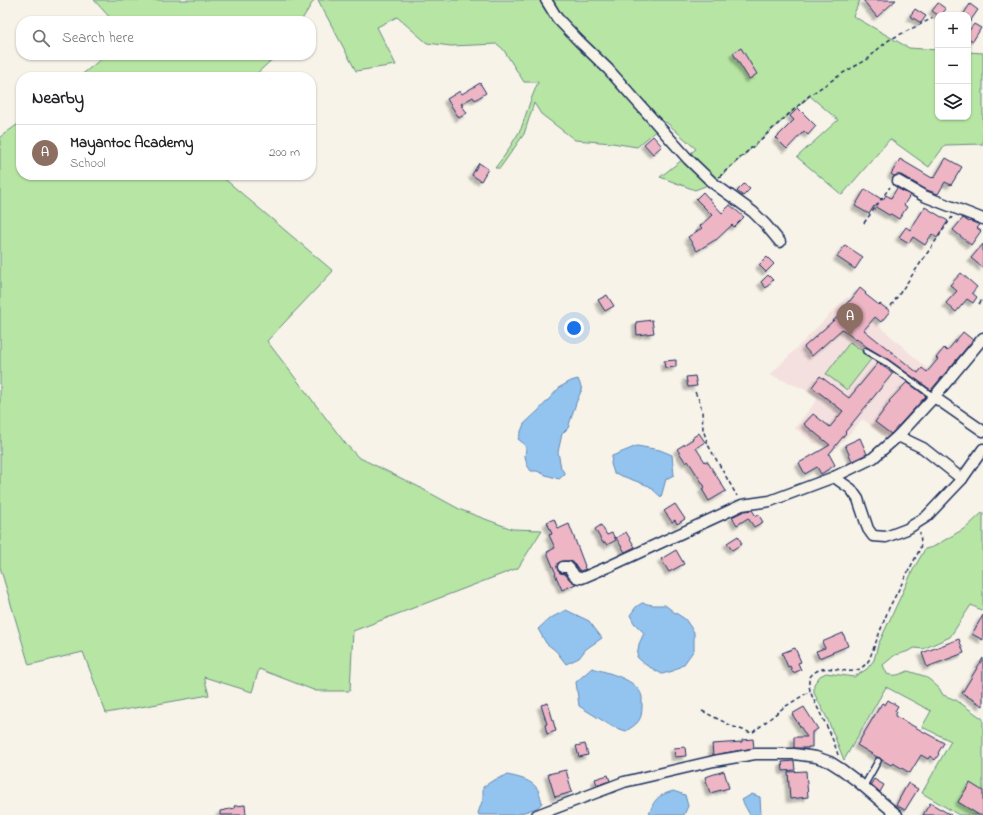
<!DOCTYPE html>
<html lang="en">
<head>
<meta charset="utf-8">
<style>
  :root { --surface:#fff; --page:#f2f2f2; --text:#202124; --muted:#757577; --line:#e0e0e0; --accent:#c8321e }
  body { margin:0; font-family:"Indie Flower",sans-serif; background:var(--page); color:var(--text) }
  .controls { position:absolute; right:12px; top:12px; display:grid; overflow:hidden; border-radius:8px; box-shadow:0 1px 3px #0004 }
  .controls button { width:36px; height:36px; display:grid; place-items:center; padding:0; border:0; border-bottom:1px solid var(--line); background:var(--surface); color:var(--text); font:20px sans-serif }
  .you { position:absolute; left:574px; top:328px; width:14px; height:14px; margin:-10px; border:3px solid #fff; border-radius:50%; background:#1a73e8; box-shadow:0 0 0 6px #1a73e833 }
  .badge { display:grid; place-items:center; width:26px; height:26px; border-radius:50%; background:var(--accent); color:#fff; font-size:13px; font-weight:700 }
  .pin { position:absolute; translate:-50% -33px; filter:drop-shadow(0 1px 2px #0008) }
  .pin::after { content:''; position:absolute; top:21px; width:14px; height:12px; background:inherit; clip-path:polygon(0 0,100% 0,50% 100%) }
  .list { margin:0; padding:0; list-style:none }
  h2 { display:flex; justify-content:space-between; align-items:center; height:52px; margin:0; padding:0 16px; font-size:17px }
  h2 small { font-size:13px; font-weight:400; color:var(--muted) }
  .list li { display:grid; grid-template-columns:26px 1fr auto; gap:12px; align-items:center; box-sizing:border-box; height:56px; padding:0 16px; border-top:1px solid var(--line) }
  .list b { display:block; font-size:15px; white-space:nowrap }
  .list p { margin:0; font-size:13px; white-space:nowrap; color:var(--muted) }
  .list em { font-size:13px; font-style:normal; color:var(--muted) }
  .icon { flex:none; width:22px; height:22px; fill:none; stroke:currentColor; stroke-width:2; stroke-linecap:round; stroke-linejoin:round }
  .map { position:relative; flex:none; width:983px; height:815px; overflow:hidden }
  .search { position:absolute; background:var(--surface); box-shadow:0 1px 3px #0004; left:16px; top:16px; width:300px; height:44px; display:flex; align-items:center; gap:10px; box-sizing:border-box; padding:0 14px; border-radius:16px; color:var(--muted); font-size:15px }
  .panel { position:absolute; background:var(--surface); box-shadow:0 1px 3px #0004; left:16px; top:72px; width:300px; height:108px; border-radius:16px }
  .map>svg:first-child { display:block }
</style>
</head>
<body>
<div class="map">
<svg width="983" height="815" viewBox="0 0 983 815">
  <defs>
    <filter id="shadow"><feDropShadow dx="-3.5" dy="3.5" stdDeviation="1" flood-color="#0004"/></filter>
  </defs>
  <rect width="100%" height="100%" fill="#f7f3e8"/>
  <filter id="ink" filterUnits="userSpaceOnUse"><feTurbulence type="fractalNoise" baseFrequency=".025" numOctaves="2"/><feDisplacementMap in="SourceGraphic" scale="8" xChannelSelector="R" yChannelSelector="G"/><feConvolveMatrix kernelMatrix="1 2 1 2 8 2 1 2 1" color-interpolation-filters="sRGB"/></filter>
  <g filter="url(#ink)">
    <polygon fill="#f4e0de" points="847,297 942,382 890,442 863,419 833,452 820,442 815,444 795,428 819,397 802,388 770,375"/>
    <g fill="#b7e5a4" stroke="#698a81">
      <polygon points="94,0 314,0 301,21 113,21"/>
      <polygon points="318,0 860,0 853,16 909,48 938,50 938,117 968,117 968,52 983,53 983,144 945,145 929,167 890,139 842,195 797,157 838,120 810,96 713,183 695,190 660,177 696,149 666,122 637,147 612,143 575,140 541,114 534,103 524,134 500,168 495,168 505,155 521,129 530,102 538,82 524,82 503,49 497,44 451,46 427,43 397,17 377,27 396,65 356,71"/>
      <polygon points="106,55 277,55 253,77 79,77"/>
      <polygon points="21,122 21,175 220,175 333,271 267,341 345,443 358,457 417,486 461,510 512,529 542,530 518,568 353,631 350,691 316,691 259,669 252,692 204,677 209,695 106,713 83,652 29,665 0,567 0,137"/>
      <polygon points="850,342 872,358 847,390 826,374"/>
      <path d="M983,512V611L971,605L950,637L923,649L915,648L906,652L895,655L883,665L887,674C895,677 901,674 908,671L924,676L930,680L939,688L943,695L956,700L983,719V809L980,815H959L922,793L951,741L922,727L931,711L886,687L844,760L827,718L814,693V684L820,676L826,673L854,677L867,669L874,660L878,645L913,570L925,549L933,547L967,527Z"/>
    </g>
    <g fill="#93c4ef" stroke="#6388b5">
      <polygon points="578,379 582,389 576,403 568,428 562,434 558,452 561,468 565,474 559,479 546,475 537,471 531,471 527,465 525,456 526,448 523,443 518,439 524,424 539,410 560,387 571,381"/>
      <polygon points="637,446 660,450 672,455 674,475 666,479 661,497 649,486 614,473 611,464 612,456"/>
      <polygon points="642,603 653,605 665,605 674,612 685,619 694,632 694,650 684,664 673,671 662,674 646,665 637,657 639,644 644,633 634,623 630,615 636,607"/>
      <polygon points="566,610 589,621 602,638 586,649 579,658 566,664 556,651 546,643 538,629 549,619"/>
      <path d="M592,668C608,673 638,679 642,697C642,700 642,704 642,707C642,721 637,724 626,731L613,727L579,706L576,682Z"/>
      <path d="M507,775C517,777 533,780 538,790C540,794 541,799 542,803L537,808L515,815H479L478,813L483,799V787L492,781Z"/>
      <path d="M673,791L685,795L688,806L684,815H649C654,799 657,796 673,791Z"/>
      <polygon points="752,794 760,797 761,815 750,815 745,806 742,800"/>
    </g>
    <g fill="#eeb5c5" stroke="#1b2f5e" filter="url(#shadow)">
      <polygon points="863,0 896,0 877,17"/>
      <polygon points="938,3 946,9 941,15 938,15 932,11"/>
      <polygon points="970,4 978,10 968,24 968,15 963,15"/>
      <polygon points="915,9 926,16 921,23 910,16"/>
      <polygon points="974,24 981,28 973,41 968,38 968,32"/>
      <polygon points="741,48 757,74 749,79 733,53"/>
      <polygon points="480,83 486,93 475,100 473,97 461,104 467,113 459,118 447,99 460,91 462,94"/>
      <polygon points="798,108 816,126 808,135 804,131 787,149 776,138 794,120 790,116"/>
      <polygon points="653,136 662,146 653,154 644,144"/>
      <polygon points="946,158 962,167 951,185 945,182 938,194 927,190 901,175 898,175 894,176 891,174 900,159 932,178 933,177 934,178"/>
      <polygon points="479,163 488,169 481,181 472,175"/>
      <polygon points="744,184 750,189 743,196 737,191"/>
      <polygon points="897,188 910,195 904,205 907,207 899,219 891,214 889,215 874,206 869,214 855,206 865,189 883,200 886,195 891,198"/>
      <polygon points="703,192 722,213 730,205 744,217 734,227 732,225 716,240 715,240 697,251 688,237 702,228 700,226 712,215 696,199"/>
      <polygon points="925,207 948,221 937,238 932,234 925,245 913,237 909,243 899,237 906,227 910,230"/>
      <polygon points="963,218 969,222 970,221 980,225 977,228 981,231 971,245 953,230"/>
      <polygon points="983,244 983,268 971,258"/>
      <polygon points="845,245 863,257 855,269 837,257"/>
      <polygon points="767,257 774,264 766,272 759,265"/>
      <polygon points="961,273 977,287 972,293 977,297 973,303 967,299 956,312 946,303 957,291 950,285"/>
      <polygon points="768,275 773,280 766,288 761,282"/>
      <polygon points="860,288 866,293 865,294 879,305 880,304 890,311 881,322 875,317 864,330 918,373 922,368 927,372 938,359 936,358 944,348 947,351 963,332 973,340 931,390 889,360 867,347 857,339 856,340 842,329 812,356 804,347 843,312 841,310 849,301 850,301"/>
      <polygon points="607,295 614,306 605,311 598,300"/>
      <polygon points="652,320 654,333 637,335 636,322"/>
      <polygon points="676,360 676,367 665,368 664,361"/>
      <polygon points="878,363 893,373 845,432 846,433 829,454 835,465 821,474 817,467 805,474 799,463 830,445 804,424 813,414 830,427 843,411 812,387 820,376 849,398"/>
      <polygon points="695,376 697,386 688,387 686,377"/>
      <polygon points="907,382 926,396 891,434 875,422 890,402 889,401"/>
      <polygon points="699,433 705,442 696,448 705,462 707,461 726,491 709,501 702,489 705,487 688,461 686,463 677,449 693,439 692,438"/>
      <polygon points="860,438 867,454 852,461 845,445"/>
      <polygon points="675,504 685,519 677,524 675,520 672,522 664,511"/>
      <polygon points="752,510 756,516 758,514 763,522 754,527 748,518 737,525 732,517 744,511"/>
      <polygon points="554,519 558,529 569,524 585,566 584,567 586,569 580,571 573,562 569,561 563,561 558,563 557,567 558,571 560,573 565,574 570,580 576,584 562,590 555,574 556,574 547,552 555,548 549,535 552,534 547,522"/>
      <polygon points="601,525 607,535 612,533 616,540 607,545 605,542 603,543 595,529"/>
      <polygon points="626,532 635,547 625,552 616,538"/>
      <polygon points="738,536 742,544 732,550 727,543"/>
      <polygon points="676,550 684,564 669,572 661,559"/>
      <polygon points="983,615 983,640 972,634"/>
      <polygon points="843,633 848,646 819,658 816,651 825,648 822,642"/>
      <polygon points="959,639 964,653 927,667 922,653"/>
      <polygon points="795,648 801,662 798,663 801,670 793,673 790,666 788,667 782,653"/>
      <polygon points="983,658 983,706 962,693"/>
      <polygon points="888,700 898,706 895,711 897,712 895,716 944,743 938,753 939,754 935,760 930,756 928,759 921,755 910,773 893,763 891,765 882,760 880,758 877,757 857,745 882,703 885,705"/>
      <polygon points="548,703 556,731 547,734 545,725 547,724 541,705"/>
      <polygon points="804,707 818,729 812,732 812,747 808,747 808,748 794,748 794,737 807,737 792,714"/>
      <polygon points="753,739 754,748 713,755 712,744 742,742 742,740"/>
      <polygon points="585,744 588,755 579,757 576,746"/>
      <polygon points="685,747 686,756 675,757 674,748"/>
      <polygon points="794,761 795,770 783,771 782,762"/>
      <polygon points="566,770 572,792 555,797 548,774"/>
      <polygon points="724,771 729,788 710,793 705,777"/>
      <polygon points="806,771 808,797 790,799 788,772"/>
      <polygon points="608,775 610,781 597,785 595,779"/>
      <polygon points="874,779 884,785 880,792 871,784"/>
      <polygon points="908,783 918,789 905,810 896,805"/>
      <polygon points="970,783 983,791 983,815 979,815 958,802"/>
      <polygon points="930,803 951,815 923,815"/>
      <polygon points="245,805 246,815 220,815 220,811 235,808 234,806"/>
    </g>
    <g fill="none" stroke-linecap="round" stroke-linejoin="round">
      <defs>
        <g id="lane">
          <polyline points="866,351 887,363 934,397"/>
          <polyline points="864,786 878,761"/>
        </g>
        <g id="street">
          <polyline points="546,0 557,18 579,41 608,69 688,159 713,183 753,212 765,224 780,242"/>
          <polyline points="898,181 924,196 983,219"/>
          <polyline points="983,338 934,397 983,431"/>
          <polyline points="898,436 923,448 962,479"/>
          <polyline points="834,477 851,489 858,499 868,529 873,536 886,537 907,529 926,517 962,479 983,449"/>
          <path d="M563,567H568C574,572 572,578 582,578L610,566L742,505L770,501L834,477L873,458L898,436L934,397"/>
          <polyline points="537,815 624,782 714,761 755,754 794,754 816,757 830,762 841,769 857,781 897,815"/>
        </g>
      </defs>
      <use href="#lane" stroke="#1b2f5e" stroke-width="8"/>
      <use href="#street" stroke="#1b2f5e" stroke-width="13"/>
      <g stroke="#1b2f5e" stroke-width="1.5" stroke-dasharray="4 3" stroke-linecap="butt">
        <polyline points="719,177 810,95 843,73 868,59 877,50 889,40 933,18"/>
        <polyline points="864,223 890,187"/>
        <polyline points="979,304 983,298"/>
        <polyline points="891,306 952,217"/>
        <polyline points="695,392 700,402 702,411 703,429 708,445 737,496"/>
        <polyline points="702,711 734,727 752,733 783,708 810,691"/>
        <path d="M838,755C834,741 827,726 820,713C816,703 808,692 809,681C809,677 812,674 815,672C835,660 852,684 869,660L889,608L920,549L921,543L920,533"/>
      </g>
      <use href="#lane" stroke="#f7f3e8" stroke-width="5"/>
      <use href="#street" stroke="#f7f3e8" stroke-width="10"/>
    </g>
  </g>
</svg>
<div class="controls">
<button>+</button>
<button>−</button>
<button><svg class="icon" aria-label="layers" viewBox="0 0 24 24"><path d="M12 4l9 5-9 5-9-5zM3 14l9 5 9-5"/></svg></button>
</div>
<div class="you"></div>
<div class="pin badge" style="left:850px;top:336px;background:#8d6e63">A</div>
<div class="search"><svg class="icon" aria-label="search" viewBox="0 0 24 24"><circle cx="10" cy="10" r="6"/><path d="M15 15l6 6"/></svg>Search here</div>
<section class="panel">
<h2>Nearby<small></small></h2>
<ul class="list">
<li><span class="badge" style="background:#8d6e63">A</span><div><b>Mayantoc Academy</b><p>School</p></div><em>200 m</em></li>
</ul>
</section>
</div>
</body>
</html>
